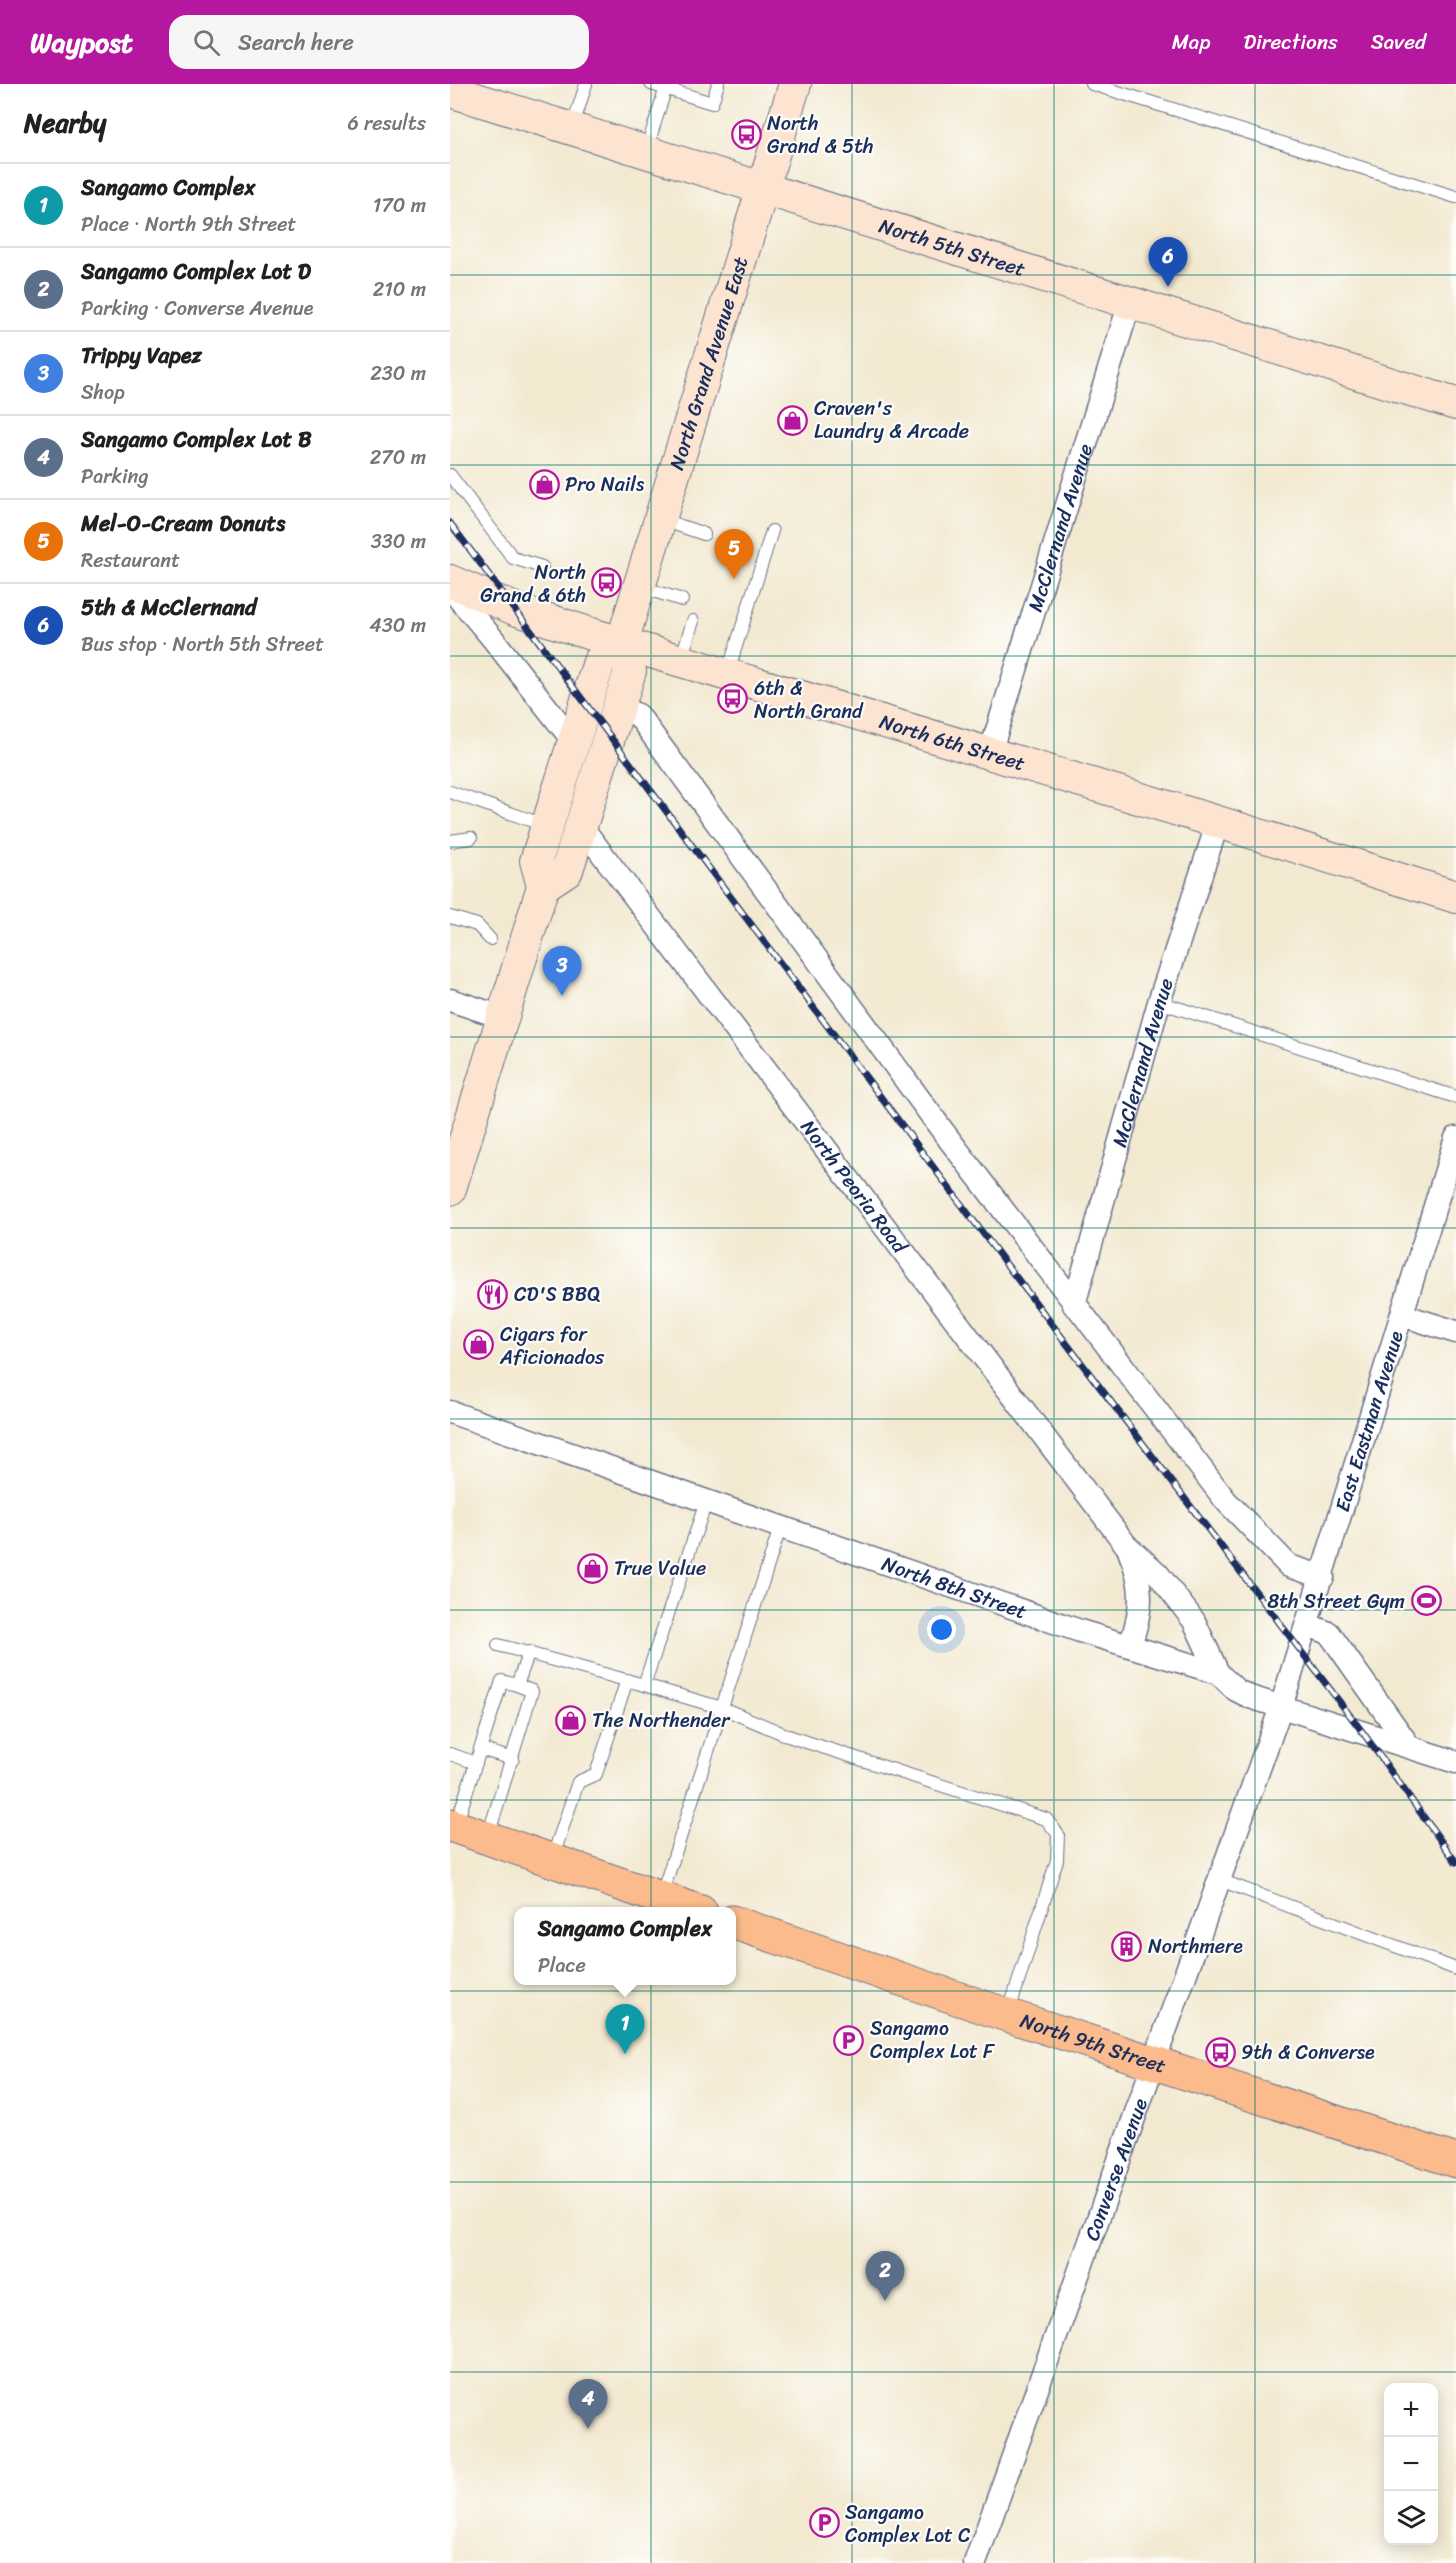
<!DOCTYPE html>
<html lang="en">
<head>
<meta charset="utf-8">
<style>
  :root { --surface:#fff; --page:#f6f6f6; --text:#202124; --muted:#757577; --line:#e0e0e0; --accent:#b5179e }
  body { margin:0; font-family:Sriracha,sans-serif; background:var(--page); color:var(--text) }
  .controls { position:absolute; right:18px; bottom:18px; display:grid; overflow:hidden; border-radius:12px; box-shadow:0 3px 15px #0003 }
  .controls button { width:54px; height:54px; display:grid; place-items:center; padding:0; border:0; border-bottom:2px solid var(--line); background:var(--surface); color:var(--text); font:30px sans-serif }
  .you { position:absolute; left:492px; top:1546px; width:21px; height:21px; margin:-15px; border:4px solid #fff; border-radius:50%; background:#1a73e8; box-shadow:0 0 0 9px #1a73e833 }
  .badge { display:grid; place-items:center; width:39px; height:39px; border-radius:50%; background:var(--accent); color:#fff; font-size:20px; font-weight:700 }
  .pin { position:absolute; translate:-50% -50px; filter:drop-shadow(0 2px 3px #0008) }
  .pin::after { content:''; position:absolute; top:32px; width:21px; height:18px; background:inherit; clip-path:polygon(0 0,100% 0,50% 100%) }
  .popup { position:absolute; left:64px; top:1823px; width:222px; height:78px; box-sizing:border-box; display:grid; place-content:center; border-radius:12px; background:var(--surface); filter:drop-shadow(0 2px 4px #0005); font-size:20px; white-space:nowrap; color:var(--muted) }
  .popup b { font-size:22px; color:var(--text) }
  .popup::after { content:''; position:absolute; left:50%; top:100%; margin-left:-12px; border:12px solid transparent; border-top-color:var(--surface) }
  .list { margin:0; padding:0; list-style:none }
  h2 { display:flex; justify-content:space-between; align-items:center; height:78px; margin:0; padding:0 24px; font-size:26px }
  h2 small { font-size:20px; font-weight:400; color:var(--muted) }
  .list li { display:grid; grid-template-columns:39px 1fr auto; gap:18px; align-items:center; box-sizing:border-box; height:84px; padding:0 24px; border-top:2px solid var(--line) }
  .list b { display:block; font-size:22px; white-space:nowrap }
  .list p { margin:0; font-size:20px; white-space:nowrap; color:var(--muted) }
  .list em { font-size:20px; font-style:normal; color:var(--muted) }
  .icon { flex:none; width:33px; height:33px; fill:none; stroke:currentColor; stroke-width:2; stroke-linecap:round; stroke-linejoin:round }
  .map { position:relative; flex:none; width:1006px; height:2479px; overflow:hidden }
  header { display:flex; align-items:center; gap:36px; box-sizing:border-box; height:84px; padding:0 30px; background:var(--accent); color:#fff }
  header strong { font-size:28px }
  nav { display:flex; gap:33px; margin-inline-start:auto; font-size:21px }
  .search { width:420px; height:54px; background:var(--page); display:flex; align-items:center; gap:15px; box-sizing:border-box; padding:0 21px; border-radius:18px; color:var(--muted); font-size:22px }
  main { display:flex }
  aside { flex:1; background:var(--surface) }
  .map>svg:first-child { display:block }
</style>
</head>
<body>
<header>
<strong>Waypost</strong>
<div class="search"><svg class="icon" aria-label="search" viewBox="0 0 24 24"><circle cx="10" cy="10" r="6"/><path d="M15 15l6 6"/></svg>Search here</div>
<nav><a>Map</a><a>Directions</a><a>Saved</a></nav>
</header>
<main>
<aside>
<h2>Nearby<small>6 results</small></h2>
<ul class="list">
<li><span class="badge" style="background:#0f9aa8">1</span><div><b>Sangamo Complex</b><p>Place · North 9th Street</p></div><em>170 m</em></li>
<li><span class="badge" style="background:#5c6f8a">2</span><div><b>Sangamo Complex Lot D</b><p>Parking · Converse Avenue</p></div><em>210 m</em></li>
<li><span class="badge" style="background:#3f7fe0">3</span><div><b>Trippy Vapez</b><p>Shop</p></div><em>230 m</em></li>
<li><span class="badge" style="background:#5c6f8a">4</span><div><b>Sangamo Complex Lot B</b><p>Parking</p></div><em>270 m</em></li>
<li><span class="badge" style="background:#e8710a">5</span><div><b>Mel-O-Cream Donuts</b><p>Restaurant</p></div><em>330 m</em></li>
<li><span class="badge" style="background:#1a4fb4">6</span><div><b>5th &amp; McClernand</b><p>Bus stop · North 5th Street</p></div><em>430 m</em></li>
</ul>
</aside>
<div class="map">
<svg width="1006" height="2479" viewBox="0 0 1006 2479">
  <rect width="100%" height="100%" fill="#fdfcf7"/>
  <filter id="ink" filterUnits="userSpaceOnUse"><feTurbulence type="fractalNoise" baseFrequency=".0167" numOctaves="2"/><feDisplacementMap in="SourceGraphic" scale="12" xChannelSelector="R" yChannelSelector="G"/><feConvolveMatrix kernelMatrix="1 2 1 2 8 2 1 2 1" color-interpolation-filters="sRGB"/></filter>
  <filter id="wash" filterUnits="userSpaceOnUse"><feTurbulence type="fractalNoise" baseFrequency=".008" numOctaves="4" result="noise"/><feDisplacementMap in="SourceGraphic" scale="24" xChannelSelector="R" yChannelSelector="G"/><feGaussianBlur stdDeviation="1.35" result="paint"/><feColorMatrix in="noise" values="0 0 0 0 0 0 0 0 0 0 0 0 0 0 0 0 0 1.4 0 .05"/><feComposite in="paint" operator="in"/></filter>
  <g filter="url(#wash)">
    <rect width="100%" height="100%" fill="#f3e9d1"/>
  </g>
  <g filter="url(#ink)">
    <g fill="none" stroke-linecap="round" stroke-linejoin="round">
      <defs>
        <g id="service">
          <polyline points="201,0 262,19 268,0"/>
          <polyline points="642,0 1006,113"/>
          <polyline points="122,45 136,0"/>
          <polyline points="196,67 217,0"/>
          <polyline points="0,391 63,474 92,483"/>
          <polyline points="210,435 254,450"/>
          <polyline points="191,503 232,516"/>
          <polyline points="231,575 243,537"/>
          <polyline points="277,591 322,447"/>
          <polyline points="0,708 97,742"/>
          <polyline points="0,757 21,754"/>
          <polyline points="0,833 27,841 40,855"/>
          <polyline points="709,918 1006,1013"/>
          <polyline points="256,1418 194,1601 272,1624 341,1653 596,1735 608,1750 607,1776 558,1930"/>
          <polyline points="48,1561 194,1601"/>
          <polyline points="30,1665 63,1675"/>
          <polyline points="0,1670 26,1679"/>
          <polyline points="6,1741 52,1597 67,1601"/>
          <polyline points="38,1752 82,1607 67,1601 79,1568"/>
          <polyline points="102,1775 128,1698 146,1690 177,1596"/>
          <polyline points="770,1796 1006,1885"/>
          <polyline points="211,1813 330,1444"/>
        </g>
        <g id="minor">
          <polyline points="0,504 43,555 124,658"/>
          <polyline points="168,624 188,631 495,1050 776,1417 839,1482 873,1493"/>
          <path id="s1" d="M540,669L680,218"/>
          <path id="s2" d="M131,742L676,1461L708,1490L744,1537L768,1589"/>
          <polyline points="0,916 52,933"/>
          <path id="s3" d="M624,1221L709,918L768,738"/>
          <polyline points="952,1231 1006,1248"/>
          <path id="s4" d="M0,1328L630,1547L768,1589L786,1606L800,1613L1006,1678"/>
          <path d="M679,1467C695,1504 692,1525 680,1562"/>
          <polyline points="858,1541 879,1549 959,1662"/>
          <path id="s5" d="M525,2479L831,1623L1006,1054"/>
        </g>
        <g id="secondary">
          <path id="s6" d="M0,7L1006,320"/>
          <path id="s7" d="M0,497L65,525L138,549L768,738L1006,813"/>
          <polyline points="93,802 117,786 131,742 180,587 172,558"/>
          <path id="s8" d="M0,1105L93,802L86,777L149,578L172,558L345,0"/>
        </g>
        <g id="primary">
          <polyline points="0,1741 251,1828"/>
          <path id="s9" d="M282,1838L557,1931L1006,2077"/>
        </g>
      </defs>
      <use href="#service" stroke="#677086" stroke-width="14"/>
      <use href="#minor" stroke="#677086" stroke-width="25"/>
      <use href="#secondary" stroke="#677086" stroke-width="34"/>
      <use href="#primary" stroke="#677086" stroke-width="35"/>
      <use href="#service" stroke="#fff" stroke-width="12"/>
      <use href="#minor" stroke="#fff" stroke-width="22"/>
      <use href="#secondary" stroke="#fde4d1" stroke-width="32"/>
      <use href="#primary" stroke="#fbbb8c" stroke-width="33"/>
      <defs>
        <polyline id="rail" points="0,439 553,1176 911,1646 1006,1778"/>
      </defs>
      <use href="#rail" stroke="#1b2f5e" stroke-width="7"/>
      <use href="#rail" stroke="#fdfcf7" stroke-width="4.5" stroke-dasharray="14" stroke-linecap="butt"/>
    </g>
  </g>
  <path fill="none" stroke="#0f766e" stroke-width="1.5" stroke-opacity="0.55" d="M201,0V2479M402,0V2479M604,0V2479M805,0V2479M0,191H1006M0,381H1006M0,572H1006M0,763H1006M0,953H1006M0,1144H1006M0,1335H1006M0,1526H1006M0,1716H1006M0,1907H1006M0,2098H1006M0,2288H1006"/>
  <defs>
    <symbol id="bus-ring" viewBox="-11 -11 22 22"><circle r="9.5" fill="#fdfcf7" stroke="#b5179e" stroke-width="1.5"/><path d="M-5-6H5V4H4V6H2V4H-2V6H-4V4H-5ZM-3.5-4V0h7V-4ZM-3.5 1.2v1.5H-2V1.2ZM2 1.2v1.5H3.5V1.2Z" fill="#b5179e"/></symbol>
    <symbol id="shop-ring" viewBox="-11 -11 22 22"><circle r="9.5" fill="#fdfcf7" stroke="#b5179e" stroke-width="1.5"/><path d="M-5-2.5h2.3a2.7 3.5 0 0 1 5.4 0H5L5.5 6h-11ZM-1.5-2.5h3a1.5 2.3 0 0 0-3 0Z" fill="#b5179e"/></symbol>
    <symbol id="restaurant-ring" viewBox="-11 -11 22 22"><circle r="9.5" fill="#fdfcf7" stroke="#b5179e" stroke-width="1.5"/><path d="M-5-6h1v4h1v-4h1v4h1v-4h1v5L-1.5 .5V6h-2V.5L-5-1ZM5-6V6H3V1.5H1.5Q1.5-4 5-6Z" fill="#b5179e"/></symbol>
    <symbol id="stadium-ring" viewBox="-11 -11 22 22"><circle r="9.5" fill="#fdfcf7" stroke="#b5179e" stroke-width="1.5"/><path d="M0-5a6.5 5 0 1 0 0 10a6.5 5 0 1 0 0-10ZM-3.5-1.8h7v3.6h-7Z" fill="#b5179e"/></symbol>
    <symbol id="building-ring" viewBox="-11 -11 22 22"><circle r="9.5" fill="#fdfcf7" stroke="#b5179e" stroke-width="1.5"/><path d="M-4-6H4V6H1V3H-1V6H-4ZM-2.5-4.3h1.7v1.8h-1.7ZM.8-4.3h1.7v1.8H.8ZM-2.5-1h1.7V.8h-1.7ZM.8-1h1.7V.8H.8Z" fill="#b5179e"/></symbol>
    <symbol id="parking-ring" viewBox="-11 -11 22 22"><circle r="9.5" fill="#fdfcf7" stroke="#b5179e" stroke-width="1.5"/><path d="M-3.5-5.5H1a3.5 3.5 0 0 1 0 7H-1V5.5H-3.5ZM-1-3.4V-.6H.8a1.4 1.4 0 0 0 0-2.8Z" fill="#b5179e"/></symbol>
  </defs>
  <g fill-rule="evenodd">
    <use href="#bus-ring" x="280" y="34" width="33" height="33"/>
    <use href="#shop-ring" x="326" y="320" width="33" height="33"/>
    <use href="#shop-ring" x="78" y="384" width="33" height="33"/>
    <use href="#bus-ring" x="140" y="482" width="33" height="33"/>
    <use href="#bus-ring" x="266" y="598" width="33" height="33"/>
    <use href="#restaurant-ring" x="26" y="1194" width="33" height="33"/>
    <use href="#shop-ring" x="12" y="1244" width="33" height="33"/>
    <use href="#shop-ring" x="126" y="1468" width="33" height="33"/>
    <use href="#stadium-ring" x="960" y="1500" width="33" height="33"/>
    <use href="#shop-ring" x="104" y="1620" width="33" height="33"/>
    <use href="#building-ring" x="660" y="1846" width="33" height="33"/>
    <use href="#parking-ring" x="382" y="1940" width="33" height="33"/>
    <use href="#bus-ring" x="754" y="1952" width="33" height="33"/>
    <use href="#parking-ring" x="358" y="2422" width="33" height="33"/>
  </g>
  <g text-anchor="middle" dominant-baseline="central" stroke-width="4.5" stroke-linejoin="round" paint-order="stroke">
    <g font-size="20" fill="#1b2f5e" stroke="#fdfcf7" text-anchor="start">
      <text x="317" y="39">North<tspan x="317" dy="23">Grand &amp; 5th</tspan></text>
      <text x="364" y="324">Craven's<tspan x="364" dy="23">Laundry &amp; Arcade</tspan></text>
      <text x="115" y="400">Pro Nails</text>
      <text x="136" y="488" text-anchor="end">North<tspan x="136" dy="23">Grand &amp; 6th</tspan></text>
      <text x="304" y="604">6th &amp;<tspan x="304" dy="23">North Grand</tspan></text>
      <text x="64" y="1210">CD'S BBQ</text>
      <text x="50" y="1250">Cigars for<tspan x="50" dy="23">Aficionados</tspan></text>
      <text x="164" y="1484">True Value</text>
      <text x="955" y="1517" text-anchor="end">8th Street Gym</text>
      <text x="142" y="1636">The Northender</text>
      <text x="698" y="1862">Northmere</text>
      <text x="420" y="1944">Sangamo<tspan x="420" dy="23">Complex Lot F</tspan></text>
      <text x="791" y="1968">9th &amp; Converse</text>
      <text x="395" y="2428">Sangamo<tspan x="395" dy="23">Complex Lot C</tspan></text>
    </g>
    <g font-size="20" fill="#1b2f5e" stroke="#fdfcf7">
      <text stroke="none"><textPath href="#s6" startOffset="526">North 5th Street</textPath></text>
      <text stroke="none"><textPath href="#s8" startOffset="874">North Grand Avenue East</textPath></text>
      <text stroke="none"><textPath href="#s1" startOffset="236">McClernand Avenue</textPath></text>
      <text stroke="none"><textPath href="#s7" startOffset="528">North 6th Street</textPath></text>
      <text stroke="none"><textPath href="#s3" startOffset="252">McClernand Avenue</textPath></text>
      <text stroke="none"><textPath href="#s2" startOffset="452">North Peoria Road</textPath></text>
      <text stroke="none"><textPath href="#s5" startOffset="1208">East Eastman Avenue</textPath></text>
      <text stroke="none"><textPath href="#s4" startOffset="534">North 8th Street</textPath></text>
      <text stroke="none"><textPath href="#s9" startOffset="381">North 9th Street</textPath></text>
      <text stroke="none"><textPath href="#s5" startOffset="418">Converse Avenue</textPath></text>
    </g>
  </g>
</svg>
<div class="controls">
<button>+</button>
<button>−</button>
<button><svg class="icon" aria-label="layers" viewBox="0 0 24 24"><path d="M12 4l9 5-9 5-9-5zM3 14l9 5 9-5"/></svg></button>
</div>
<div class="you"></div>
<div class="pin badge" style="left:175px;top:1970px;background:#0f9aa8">1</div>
<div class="popup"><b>Sangamo Complex</b>Place</div>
<div class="pin badge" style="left:435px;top:2217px;background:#5c6f8a">2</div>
<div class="pin badge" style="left:112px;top:912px;background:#3f7fe0">3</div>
<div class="pin badge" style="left:138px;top:2345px;background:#5c6f8a">4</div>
<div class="pin badge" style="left:284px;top:495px;background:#e8710a">5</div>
<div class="pin badge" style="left:718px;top:203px;background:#1a4fb4">6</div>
</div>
</main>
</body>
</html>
